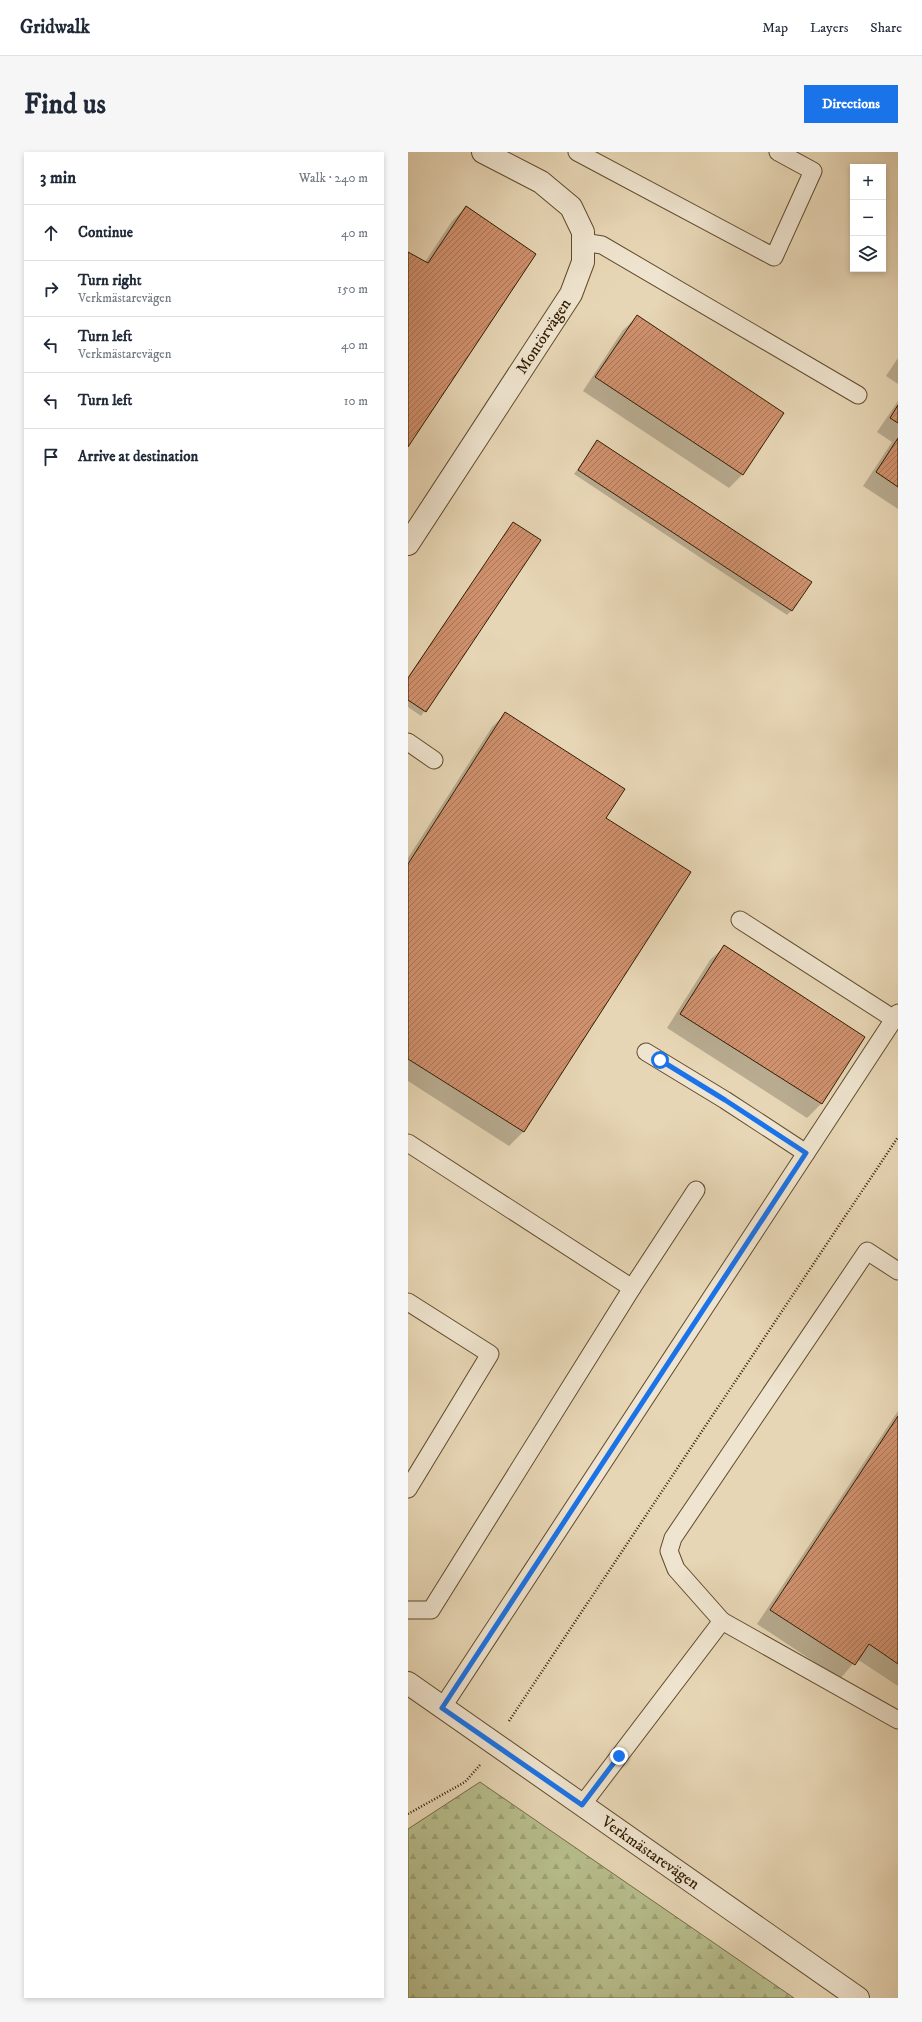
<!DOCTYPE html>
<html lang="en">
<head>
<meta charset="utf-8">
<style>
  :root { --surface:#fff; --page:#f6f6f7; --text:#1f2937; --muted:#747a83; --line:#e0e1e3; --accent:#1a73e8 }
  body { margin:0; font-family:"IM FELL DW Pica",serif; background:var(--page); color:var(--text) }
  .controls { position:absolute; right:12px; top:12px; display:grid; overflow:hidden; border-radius:0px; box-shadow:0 2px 6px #0003 }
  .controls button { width:36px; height:36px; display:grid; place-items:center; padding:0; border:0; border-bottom:1px solid var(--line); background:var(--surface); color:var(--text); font:20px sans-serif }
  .stop { position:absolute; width:12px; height:12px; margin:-9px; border:3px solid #1a73e8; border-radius:50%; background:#fff }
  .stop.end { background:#1a73e8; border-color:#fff; box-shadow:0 1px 4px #0008 }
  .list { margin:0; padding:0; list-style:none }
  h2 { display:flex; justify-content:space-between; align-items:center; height:52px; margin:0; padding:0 16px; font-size:17px }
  h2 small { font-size:13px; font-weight:400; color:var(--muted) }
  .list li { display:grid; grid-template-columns:26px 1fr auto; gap:12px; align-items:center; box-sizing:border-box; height:56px; padding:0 16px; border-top:1px solid var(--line) }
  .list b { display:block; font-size:15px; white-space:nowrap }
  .list p { margin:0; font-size:13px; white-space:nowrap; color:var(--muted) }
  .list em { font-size:13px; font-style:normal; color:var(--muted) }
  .icon { flex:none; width:22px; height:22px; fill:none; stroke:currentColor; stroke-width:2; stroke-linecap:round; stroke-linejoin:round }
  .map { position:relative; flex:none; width:490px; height:1846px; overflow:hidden; border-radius:0px }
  header { display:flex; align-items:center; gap:24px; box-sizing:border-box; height:56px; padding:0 20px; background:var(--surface); border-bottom:1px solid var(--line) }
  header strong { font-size:19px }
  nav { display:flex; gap:22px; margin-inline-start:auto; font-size:14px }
  .intro { display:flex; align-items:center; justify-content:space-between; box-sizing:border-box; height:96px; padding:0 24px }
  h1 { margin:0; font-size:28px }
  .button { padding:10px 18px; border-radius:0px; background:var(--accent); color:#fff; font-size:14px; font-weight:700 }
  main { display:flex; gap:24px; padding:0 24px }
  aside { flex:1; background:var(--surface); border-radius:0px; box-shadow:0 2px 6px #0003 }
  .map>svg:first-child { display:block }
</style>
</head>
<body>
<header>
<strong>Gridwalk</strong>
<nav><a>Map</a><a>Layers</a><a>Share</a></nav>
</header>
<div class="intro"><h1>Find us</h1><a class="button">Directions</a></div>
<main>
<aside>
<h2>3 min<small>Walk · 240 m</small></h2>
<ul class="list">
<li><svg class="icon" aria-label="ahead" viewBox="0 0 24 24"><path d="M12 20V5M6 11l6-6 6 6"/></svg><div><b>Continue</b></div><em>40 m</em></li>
<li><svg class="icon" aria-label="right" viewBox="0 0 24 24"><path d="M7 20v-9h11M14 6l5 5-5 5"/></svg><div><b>Turn right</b><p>Verkmästarevägen</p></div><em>150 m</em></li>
<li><svg class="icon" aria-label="left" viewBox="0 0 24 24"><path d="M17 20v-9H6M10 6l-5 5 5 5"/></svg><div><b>Turn left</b><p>Verkmästarevägen</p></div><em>40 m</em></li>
<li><svg class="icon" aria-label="left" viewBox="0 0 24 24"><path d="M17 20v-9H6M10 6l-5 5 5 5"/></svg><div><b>Turn left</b></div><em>10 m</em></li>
<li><svg class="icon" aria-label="arrive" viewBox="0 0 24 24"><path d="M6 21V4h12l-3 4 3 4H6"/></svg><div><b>Arrive at destination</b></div></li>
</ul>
</aside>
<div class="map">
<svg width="490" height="1846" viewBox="0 0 490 1846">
  <defs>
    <pattern id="forest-firs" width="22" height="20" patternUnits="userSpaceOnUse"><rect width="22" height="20" fill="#b7bd8c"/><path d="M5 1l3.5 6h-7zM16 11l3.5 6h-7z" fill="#9ea277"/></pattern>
    <pattern id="building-hatch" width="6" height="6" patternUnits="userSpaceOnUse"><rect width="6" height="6" fill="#d0916e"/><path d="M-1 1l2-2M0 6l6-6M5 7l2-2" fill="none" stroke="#a97658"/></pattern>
  </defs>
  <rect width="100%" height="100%" fill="#e7d6b5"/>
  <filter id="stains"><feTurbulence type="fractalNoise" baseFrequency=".005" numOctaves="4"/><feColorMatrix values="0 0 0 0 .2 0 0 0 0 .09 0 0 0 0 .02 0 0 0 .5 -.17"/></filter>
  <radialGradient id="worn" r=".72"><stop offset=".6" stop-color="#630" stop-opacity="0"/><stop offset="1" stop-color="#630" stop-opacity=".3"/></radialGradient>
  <polygon fill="url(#forest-firs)" stroke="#756d46" points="72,1630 386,1846 0,1846 0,1677"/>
  <g fill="#0003">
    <polygon points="58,55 0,293 0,101 17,110 44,69"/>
    <polygon points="229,165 334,323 321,336 175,239 215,178"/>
    <polygon points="490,206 490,232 478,224"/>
    <polygon points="490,249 490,357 455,334 484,290 469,280"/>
    <polygon points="189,290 384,458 379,463 166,322"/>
    <polygon points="105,371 131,389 13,564 0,555 0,525"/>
    <polygon points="98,561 197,667 281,721 115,980 101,994 0,929 0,706 84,575"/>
    <polygon points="316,795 456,885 413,952 399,966 259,876 302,808"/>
    <polygon points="490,1259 490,1534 449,1507 432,1527 349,1472"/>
  </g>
  <g fill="url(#building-hatch)" stroke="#331d00">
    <polygon points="58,54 128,102 0,295 0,100 20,111"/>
    <polygon points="229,163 376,261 335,323 187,225"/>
    <polygon points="490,253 490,271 482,266"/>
    <polygon points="490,286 490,335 468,320"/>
    <polygon points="189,288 404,430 384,459 170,318"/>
    <polygon points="105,370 133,388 18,560 0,548 0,526"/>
    <polygon points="97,560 217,637 198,666 283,720 116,980 0,907 0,712"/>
    <polygon points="316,793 457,885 414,952 272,862"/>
    <polygon points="490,1264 490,1512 461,1492 447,1513 362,1458"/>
  </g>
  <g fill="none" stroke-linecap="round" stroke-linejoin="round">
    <defs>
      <g id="service">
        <polyline points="169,0 366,105 405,19 370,0"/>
        <polyline points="175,90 194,93 450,243"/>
        <polyline points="0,590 26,608"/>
        <polyline points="332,768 486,867"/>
        <polyline points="238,900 317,948 398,1001"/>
        <polyline points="0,991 224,1136"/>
        <polyline points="0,1150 82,1202 0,1337"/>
        <polyline points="0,1458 23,1458 224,1136 288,1038"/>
        <polyline points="314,1469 490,1568"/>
        <polyline points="34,1556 490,861"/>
        <polyline points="174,1653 314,1469 268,1417 261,1399 265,1386 459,1099 490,1119"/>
      </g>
      <g id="minor">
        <path id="s1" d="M0,392L163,142L175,110V80L163,55L133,30L75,0"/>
        <path id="s2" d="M0,1531L450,1846"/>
      </g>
    </defs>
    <use href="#service" stroke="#604b2d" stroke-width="19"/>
    <use href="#minor" stroke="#604b2d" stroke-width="24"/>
    <g stroke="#331d00" stroke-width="2.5" stroke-dasharray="1 2" stroke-linecap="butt">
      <polyline points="101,1569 490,985"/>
      <polyline points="0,1662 57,1630 72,1613"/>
    </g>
    <use href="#service" stroke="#efe4cf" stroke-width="17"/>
    <use href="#minor" stroke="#efe4cf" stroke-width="22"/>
  </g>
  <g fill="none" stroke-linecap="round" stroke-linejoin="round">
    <polyline stroke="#1a73e8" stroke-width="5" points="211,1604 174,1653 34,1556 398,1001 317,948 252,908"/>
  </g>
  <g text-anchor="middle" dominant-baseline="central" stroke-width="3" stroke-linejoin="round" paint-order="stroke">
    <g font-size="16" fill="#331d00" stroke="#efe4cf">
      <text stroke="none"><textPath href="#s1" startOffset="248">Montörvägen</textPath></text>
      <text stroke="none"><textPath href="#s2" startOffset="296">Verkmästarevägen</textPath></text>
    </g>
  </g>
  <rect width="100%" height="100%" filter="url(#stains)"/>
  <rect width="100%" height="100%" fill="url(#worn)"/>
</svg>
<div class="controls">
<button>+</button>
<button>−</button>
<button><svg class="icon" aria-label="layers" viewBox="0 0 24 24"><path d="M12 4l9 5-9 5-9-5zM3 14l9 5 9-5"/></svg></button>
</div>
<div class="stop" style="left:252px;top:908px"></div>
<div class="stop end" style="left:211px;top:1604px"></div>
</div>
</main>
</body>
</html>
